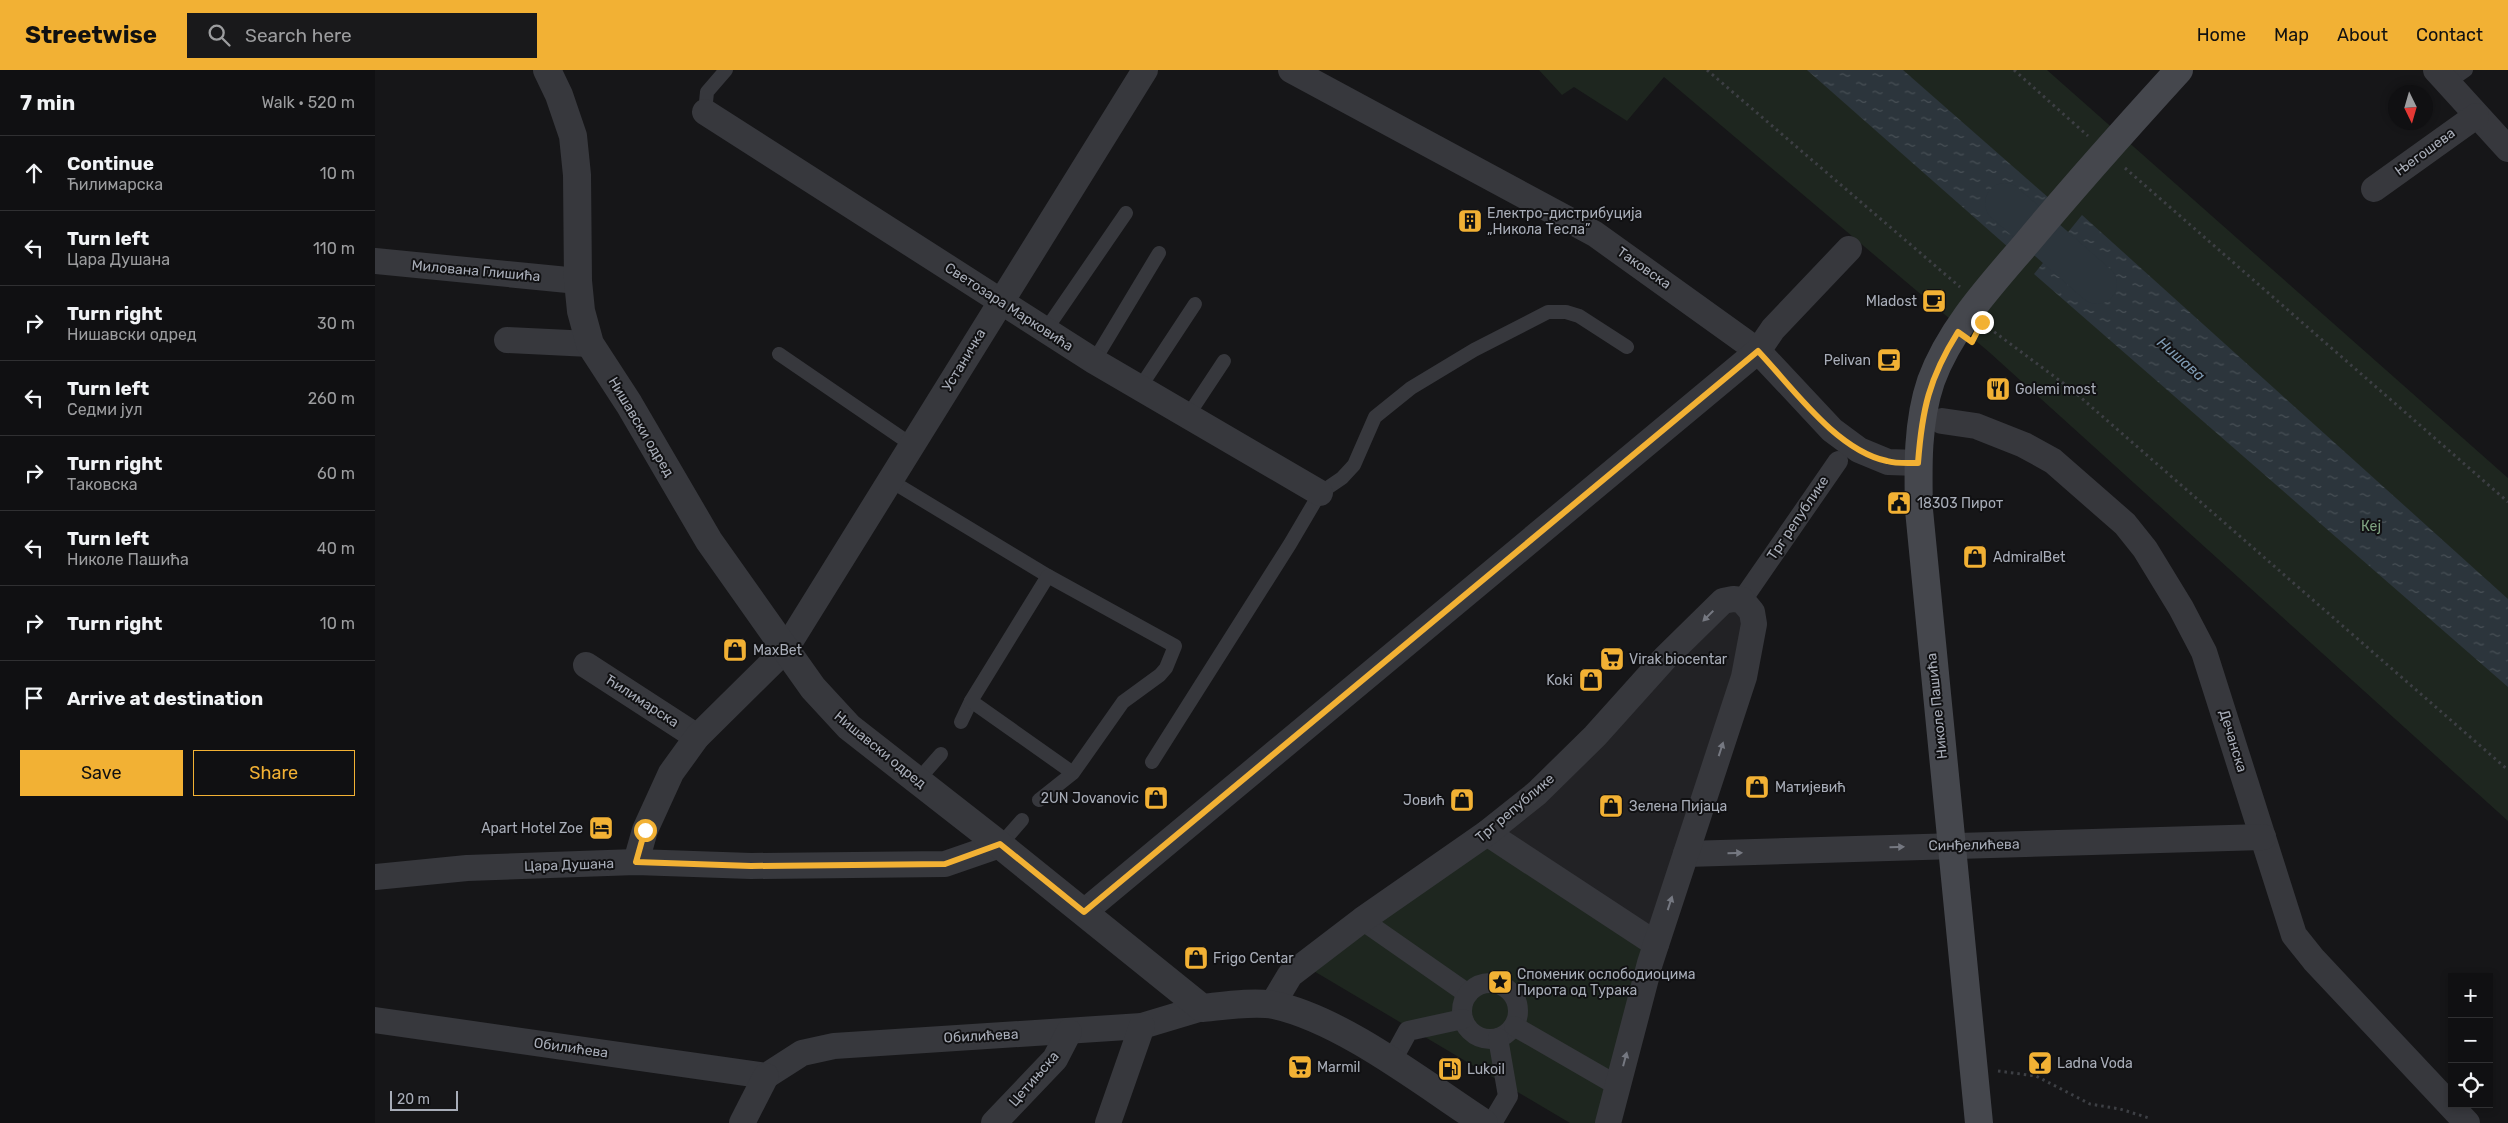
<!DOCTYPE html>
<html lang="en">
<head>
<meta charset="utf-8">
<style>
  :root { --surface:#101012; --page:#19191b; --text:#f1f3f6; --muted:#9c9d9f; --line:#303032; --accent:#f2b134 }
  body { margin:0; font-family:Rubik,sans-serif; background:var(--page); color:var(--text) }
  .controls { position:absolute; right:15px; bottom:15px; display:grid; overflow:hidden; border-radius:0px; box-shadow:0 2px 8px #0003 }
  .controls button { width:45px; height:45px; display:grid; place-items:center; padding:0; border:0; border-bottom:1px solid var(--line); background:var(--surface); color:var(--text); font:25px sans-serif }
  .compass { position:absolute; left:2013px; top:15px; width:45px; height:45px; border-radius:50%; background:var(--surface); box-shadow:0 2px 8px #0003; rotate:175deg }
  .scale { position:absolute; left:15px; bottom:12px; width:68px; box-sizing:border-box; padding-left:5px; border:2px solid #a8adb8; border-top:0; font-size:14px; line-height:18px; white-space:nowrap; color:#a8adb8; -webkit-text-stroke:4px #111113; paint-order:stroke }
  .stop { position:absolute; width:15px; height:15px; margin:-11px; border:4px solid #f2b134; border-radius:50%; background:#fff }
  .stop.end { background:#f2b134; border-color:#fff; box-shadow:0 1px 5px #0008 }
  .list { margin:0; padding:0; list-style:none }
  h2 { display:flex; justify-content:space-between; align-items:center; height:65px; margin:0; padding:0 20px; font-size:21px }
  h2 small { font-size:16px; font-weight:400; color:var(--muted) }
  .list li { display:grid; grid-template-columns:32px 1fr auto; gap:15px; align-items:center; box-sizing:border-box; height:75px; padding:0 20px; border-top:1px solid var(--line) }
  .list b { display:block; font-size:19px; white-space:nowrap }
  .list p { margin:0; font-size:16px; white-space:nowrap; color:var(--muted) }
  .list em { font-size:16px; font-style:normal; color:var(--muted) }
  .actions { display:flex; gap:10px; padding:15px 20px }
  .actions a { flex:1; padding:11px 0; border:1px solid var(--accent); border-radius:0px; text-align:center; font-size:18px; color:var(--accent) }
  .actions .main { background:var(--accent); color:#111 }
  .icon { flex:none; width:28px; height:28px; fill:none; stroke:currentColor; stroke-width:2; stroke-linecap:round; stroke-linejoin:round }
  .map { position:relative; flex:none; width:2133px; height:1053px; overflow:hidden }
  header { display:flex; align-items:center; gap:30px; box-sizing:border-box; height:70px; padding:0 25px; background:var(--accent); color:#111 }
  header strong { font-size:24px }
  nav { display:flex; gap:28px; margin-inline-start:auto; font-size:18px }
  .search { width:350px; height:45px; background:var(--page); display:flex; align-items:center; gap:12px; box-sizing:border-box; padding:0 18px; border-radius:0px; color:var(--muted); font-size:19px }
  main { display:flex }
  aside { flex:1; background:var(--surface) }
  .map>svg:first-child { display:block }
</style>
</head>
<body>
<header>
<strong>Streetwise</strong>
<div class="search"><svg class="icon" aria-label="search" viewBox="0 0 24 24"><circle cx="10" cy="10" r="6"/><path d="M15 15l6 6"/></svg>Search here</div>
<nav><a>Home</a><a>Map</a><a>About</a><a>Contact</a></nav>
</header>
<main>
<aside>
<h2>7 min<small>Walk · 520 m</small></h2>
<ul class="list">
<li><svg class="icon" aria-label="ahead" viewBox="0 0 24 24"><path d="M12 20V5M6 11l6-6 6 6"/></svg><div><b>Continue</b><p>Ћилимарска</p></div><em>10 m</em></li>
<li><svg class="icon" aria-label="left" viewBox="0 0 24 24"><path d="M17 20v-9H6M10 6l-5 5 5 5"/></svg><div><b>Turn left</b><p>Цара Душана</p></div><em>110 m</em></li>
<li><svg class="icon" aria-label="right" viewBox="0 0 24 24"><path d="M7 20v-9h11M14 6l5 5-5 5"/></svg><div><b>Turn right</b><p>Нишавски одред</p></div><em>30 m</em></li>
<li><svg class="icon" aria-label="left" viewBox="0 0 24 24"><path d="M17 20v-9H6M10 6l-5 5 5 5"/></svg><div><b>Turn left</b><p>Седми јул</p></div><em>260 m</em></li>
<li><svg class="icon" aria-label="right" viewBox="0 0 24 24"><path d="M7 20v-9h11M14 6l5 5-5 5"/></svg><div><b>Turn right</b><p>Таковска</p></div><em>60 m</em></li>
<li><svg class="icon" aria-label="left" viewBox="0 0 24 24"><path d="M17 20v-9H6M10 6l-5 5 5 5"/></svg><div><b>Turn left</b><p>Николе Пашића</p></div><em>40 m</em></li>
<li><svg class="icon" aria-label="right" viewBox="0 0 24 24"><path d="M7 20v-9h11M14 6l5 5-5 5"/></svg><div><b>Turn right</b></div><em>10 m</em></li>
<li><svg class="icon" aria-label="arrive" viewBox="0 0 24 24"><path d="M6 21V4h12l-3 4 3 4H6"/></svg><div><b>Arrive at destination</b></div></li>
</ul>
<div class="actions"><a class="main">Save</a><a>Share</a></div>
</aside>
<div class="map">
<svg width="2133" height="1053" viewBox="0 0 2133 1053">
  <defs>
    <pattern id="water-ripples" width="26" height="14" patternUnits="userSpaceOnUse" patternTransform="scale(1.25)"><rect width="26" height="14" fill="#2c353c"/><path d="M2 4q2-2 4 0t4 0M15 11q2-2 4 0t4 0" fill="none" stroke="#485056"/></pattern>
  </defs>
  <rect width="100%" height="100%" fill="#161618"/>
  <polygon fill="#222225" points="1363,533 1374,561 1282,886 1111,768"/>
  <g fill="#1e261f">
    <polygon points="1164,0 1672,0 2133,408 2133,751 1614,282 1289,7 1252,51 1199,17 1187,25"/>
    <polygon points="1111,768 1282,886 1233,1053 1195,1053 932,897"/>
  </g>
  <g fill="url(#water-ripples)">
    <polygon points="1432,0 1528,0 1683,136 1642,185"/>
    <polygon points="1707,145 2133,529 2133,617 1659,204"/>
  </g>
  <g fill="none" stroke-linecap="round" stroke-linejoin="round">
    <polyline stroke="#2c353c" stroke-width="40" points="1630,133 1722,214"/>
    <g stroke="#3d3f44" stroke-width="3" stroke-dasharray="2.5 4" stroke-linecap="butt">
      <polyline points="1332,0 1585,217"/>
      <polyline points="1639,0 1713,66"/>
      <polyline points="1750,98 2133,432"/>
      <polyline points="1614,258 1696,319 2133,700"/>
      <polyline points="1623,1001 1661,1006 1715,1034 1745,1039 1774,1048"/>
    </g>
    <g stroke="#37383d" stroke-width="14">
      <polyline points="2071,14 2091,0"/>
      <polyline points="330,42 332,22 351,0"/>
      <polyline points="670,261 751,143"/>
      <polyline points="404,284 537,375"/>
      <polyline points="719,291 784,183"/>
      <polyline points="764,319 820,234"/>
      <polyline points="812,347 849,291"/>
      <polyline points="516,411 673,506"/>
      <polyline points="586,652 596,631"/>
      <polyline points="777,692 915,474 945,423 967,408 979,395 1000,347 1036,318 1099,280 1173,242 1191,242 1204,246 1252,277"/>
      <polyline points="543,710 566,684"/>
      <polyline points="664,730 698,703 748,632 785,605 791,598 800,576 673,506 596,631 698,703"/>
      <polyline points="625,775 647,750"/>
    </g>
    <g stroke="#37383d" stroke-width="20">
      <polyline points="1367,530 1463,391"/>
      <polyline points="987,850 1093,924"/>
      <circle cx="1115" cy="941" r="28"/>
      <polyline points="1139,956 1243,1016"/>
      <polyline points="1016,992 1033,961 1088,949"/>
      <polyline points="1117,1053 1133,1026 1123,968"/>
    </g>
    <g stroke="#37383d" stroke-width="26">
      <polyline points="916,0 1220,164 1383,281 1457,360 1484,380 1513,392 1543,393"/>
      <polyline points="2061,0 2133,79"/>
      <polyline points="330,42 719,291 945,423"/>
      <polyline points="1999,119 2101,46"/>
      <polyline points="0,191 203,211"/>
      <polyline points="132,270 215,274"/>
      <polyline points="1567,351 1601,356 1649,375 1678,391 1750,454 1770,479 1806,538 1829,582 1919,865 1939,890 2092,1053"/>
      <polyline points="211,595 322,667"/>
      <polyline points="1112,763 1281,874"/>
      <polyline points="1311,784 1888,767"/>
      <polyline points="261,792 270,760 296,703 322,667 410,580 770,0"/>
      <polyline points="0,807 92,798 261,792 376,796 570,794 625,775"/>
      <polyline points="709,842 1383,281 1398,259 1474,179"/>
      <polyline points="897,935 915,905 987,850 1112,763 1162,723 1220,666 1291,587 1348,531 1358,529 1367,530 1377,542 1379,554 1369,607 1275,893 1233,1053"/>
      <polyline points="0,950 391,1006 427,983 459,976 767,956 827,938"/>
      <polyline points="367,1053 391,1006"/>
      <polyline points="619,1053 680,989 694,962"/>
      <polyline points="733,1053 767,956"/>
    </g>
    <path stroke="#37383d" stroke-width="28" d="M172,0L184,25L198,66L202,105L203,211L206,241L215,274L254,334L334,471L438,618L474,657L625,775L827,938C847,936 879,931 899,935C968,950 1049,1014 1109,1053"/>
    <path stroke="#45474d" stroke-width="28" d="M1604,1053L1544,440C1543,398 1542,352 1556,311C1575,259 1615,216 1651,174C1700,115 1752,57 1804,0"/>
  </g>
  <defs><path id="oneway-solid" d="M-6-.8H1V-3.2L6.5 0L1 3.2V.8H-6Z" transform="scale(1.25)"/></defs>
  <g fill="#757881">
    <use href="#oneway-solid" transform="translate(1333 546) rotate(135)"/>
    <use href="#oneway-solid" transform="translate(1346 679) rotate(-72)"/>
    <use href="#oneway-solid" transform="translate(1522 777) rotate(-2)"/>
    <use href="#oneway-solid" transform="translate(1360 783) rotate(-2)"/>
    <use href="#oneway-solid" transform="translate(1295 833) rotate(-72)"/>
    <use href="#oneway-solid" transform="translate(1250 989) rotate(-75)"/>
  </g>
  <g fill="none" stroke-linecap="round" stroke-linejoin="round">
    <path stroke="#f2b134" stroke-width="6" d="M270,760L261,792L376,796L570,794L625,774L709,842L1383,281C1418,318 1461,380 1512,391C1522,394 1533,393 1543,393C1547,340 1554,308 1583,262L1597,272L1607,252"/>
  </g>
  <defs>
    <symbol id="building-square" viewBox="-11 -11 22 22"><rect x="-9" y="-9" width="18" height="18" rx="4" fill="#f2b134" stroke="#111113"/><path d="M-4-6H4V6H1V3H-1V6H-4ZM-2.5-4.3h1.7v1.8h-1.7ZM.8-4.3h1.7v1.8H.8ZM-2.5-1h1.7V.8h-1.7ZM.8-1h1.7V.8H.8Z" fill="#111"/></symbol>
    <symbol id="cafe-square" viewBox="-11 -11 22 22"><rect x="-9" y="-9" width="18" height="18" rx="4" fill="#f2b134" stroke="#111113"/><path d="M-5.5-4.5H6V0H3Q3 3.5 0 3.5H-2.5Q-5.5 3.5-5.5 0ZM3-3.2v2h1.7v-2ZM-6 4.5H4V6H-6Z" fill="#111"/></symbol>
    <symbol id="restaurant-square" viewBox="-11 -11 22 22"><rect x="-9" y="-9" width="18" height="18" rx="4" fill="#f2b134" stroke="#111113"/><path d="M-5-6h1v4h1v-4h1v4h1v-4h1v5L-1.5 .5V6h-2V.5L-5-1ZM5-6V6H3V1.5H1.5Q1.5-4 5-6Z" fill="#111"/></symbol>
    <symbol id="civic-square" viewBox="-11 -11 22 22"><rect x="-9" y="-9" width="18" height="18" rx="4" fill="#f2b134" stroke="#111113"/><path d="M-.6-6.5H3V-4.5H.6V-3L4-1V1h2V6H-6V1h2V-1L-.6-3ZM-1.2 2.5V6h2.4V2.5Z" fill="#111"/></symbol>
    <symbol id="shop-square" viewBox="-11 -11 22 22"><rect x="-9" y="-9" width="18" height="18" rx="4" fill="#f2b134" stroke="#111113"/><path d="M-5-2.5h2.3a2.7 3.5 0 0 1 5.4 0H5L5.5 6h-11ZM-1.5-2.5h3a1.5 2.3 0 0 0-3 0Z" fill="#111"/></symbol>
    <symbol id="supermarket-square" viewBox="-11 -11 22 22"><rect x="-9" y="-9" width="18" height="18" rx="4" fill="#f2b134" stroke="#111113"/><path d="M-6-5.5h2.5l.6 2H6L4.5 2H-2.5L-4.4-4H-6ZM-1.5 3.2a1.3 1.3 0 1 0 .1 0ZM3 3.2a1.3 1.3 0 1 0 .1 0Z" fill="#111"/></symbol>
    <symbol id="hotel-square" viewBox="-11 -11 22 22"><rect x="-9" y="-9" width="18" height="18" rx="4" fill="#f2b134" stroke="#111113"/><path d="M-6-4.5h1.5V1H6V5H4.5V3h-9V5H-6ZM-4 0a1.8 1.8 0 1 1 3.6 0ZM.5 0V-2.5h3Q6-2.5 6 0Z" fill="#111"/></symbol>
    <symbol id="sight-square" viewBox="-11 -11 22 22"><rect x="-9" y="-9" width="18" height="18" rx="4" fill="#f2b134" stroke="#111113"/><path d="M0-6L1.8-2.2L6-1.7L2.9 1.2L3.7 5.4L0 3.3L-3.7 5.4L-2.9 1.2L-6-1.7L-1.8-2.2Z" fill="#111"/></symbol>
    <symbol id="bar-square" viewBox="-11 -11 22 22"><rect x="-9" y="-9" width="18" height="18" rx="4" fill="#f2b134" stroke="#111113"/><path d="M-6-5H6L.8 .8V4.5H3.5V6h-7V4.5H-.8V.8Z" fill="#111"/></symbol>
    <symbol id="fuel-square" viewBox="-11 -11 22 22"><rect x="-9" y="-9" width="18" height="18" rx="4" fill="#f2b134" stroke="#111113"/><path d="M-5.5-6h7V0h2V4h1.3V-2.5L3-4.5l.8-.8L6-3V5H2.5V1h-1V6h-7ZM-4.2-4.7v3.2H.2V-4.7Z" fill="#111"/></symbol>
  </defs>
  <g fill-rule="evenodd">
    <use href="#building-square" x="1081" y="137" width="28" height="28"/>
    <use href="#cafe-square" x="1545" y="217" width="28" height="28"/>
    <use href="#cafe-square" x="1500" y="276" width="28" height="28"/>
    <use href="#restaurant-square" x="1609" y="305" width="28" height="28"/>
    <use href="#civic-square" x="1510" y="419" width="28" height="28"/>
    <use href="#shop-square" x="1586" y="473" width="28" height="28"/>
    <use href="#shop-square" x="346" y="566" width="28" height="28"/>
    <use href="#supermarket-square" x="1223" y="575" width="28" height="28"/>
    <use href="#shop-square" x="1202" y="596" width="28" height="28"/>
    <use href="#shop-square" x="1368" y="703" width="28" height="28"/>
    <use href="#shop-square" x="767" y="714" width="28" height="28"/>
    <use href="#shop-square" x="1073" y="716" width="28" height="28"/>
    <use href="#shop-square" x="1222" y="722" width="28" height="28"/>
    <use href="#hotel-square" x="212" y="744" width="28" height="28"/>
    <use href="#shop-square" x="807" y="874" width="28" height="28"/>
    <use href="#sight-square" x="1111" y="898" width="28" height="28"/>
    <use href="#bar-square" x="1651" y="979" width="28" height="28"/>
    <use href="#supermarket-square" x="911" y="983" width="28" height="28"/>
    <use href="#fuel-square" x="1061" y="985" width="28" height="28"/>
  </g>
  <g text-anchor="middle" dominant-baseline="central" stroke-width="4" stroke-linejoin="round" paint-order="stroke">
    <g font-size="14" fill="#a8adb8" stroke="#111113">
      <text transform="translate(2050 82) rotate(-36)">Његошева</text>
      <text transform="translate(1269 198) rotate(35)">Таковска</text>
      <text transform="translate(101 201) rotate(5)">Милована Глишића</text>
      <text transform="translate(634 237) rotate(33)">Светозара Марковића</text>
      <text transform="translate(589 290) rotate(-59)">Устаничка</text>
      <text transform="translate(266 357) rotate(59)">Нишавски одред</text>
      <text transform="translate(1423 448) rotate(-56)">Трг републике</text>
      <text transform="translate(267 631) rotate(33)">Ћилимарска</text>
      <text transform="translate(1562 636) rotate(-96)">Николе Пашића</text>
      <text transform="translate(1858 671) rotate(73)">Дечанска</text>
      <text transform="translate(505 680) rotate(39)">Нишавски одред</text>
      <text transform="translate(1140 738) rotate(-40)">Трг републике</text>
      <text transform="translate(1599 775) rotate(-1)">Синђелићева</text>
      <text transform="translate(194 795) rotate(-2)">Цара Душана</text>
      <text transform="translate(606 966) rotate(-3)">Обилићева</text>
      <text transform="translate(196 978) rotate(8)">Обилићева</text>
      <text transform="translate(659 1009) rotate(-49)">Цетињска</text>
    </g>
    <g font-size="14" fill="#a8adb8" stroke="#111113" text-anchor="start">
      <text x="1112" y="143">Електро-дистрибуција<tspan x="1112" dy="16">„Никола Тесла”</tspan></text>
      <text x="1542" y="231" text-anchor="end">Mladost</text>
      <text x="1496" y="290" text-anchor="end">Pelivan</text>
      <text x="1640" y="319">Golemi most</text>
      <text x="1542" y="433">18303 Пирот</text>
      <text x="1618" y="487">AdmiralBet</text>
      <text x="378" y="580">MaxBet</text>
      <text x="1254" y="589">Virak biocentar</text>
      <text x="1198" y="610" text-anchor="end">Koki</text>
      <text x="1400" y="717">Матијевић</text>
      <text x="764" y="728" text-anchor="end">2UN Jovanovic</text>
      <text x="1070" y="730" text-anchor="end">Јовић</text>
      <text x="1254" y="736">Зелена Пијаца</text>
      <text x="208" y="758" text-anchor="end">Apart Hotel Zoe</text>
      <text x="838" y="888">Frigo Centar</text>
      <text x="1142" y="904">Споменик ослободиоцима<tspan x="1142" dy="16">Пирота од Турака</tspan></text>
      <text x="1682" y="993">Ladna Voda</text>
      <text x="942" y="997">Marmil</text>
      <text x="1092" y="999">Lukoil</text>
    </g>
    <g font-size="14" fill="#7fa381" stroke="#111113">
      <text x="1996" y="456">Кеј</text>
    </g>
    <g font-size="15" font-style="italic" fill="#7f9bb3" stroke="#111113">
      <text transform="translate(1806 289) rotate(41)">Нишава</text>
    </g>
  </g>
</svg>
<div class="controls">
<button>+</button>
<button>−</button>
<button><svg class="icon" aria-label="locate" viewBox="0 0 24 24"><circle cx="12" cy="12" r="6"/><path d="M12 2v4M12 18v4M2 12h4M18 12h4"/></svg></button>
</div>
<svg class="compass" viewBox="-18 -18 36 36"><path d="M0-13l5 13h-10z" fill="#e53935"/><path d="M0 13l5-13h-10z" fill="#9c9d9f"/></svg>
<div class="scale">20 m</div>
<div class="stop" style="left:270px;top:760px"></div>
<div class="stop end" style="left:1607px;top:252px"></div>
</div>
</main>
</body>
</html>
